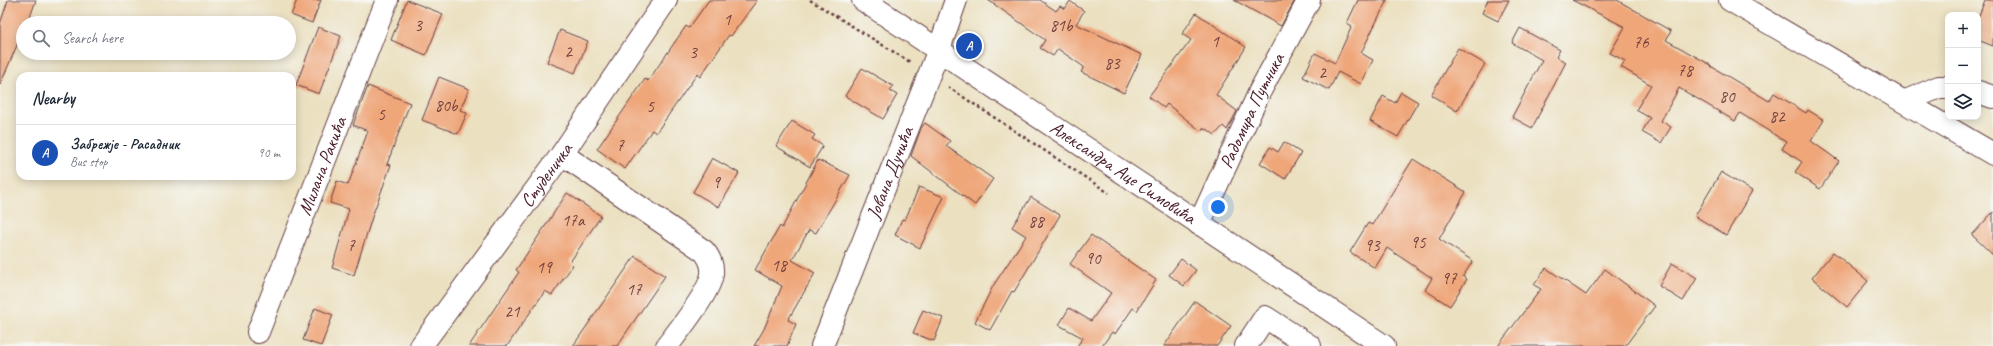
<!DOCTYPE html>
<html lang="en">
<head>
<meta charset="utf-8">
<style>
  :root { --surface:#fff; --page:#f2f2f3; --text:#1f2937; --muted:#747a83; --line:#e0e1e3; --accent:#b5179e }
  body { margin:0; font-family:Caveat,sans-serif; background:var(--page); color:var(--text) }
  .controls { position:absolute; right:12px; top:12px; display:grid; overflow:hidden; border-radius:8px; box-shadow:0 2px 10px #0003 }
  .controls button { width:36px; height:36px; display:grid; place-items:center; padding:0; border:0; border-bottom:1px solid var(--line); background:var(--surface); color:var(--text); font:20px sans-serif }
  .you { position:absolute; left:1218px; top:207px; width:14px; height:14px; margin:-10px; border:3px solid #fff; border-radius:50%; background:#1a73e8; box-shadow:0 0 0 6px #1a73e833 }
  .badge { display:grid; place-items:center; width:26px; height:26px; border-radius:50%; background:var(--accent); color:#fff; font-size:13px; font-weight:700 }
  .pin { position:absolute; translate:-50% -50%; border:2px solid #fff; box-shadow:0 1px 4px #0006 }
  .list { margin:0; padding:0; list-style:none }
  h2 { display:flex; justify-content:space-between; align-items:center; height:52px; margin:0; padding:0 16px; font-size:17px }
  h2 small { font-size:13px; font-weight:400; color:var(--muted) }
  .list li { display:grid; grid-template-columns:26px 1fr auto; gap:12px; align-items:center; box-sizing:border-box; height:56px; padding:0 16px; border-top:1px solid var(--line) }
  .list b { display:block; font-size:15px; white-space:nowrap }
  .list p { margin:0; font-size:13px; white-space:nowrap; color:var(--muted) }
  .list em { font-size:13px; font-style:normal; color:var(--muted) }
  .icon { flex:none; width:22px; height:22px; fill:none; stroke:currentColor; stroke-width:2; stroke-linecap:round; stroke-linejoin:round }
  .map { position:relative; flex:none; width:1993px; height:346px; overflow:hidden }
  .search { position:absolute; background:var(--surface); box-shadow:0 2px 10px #0003; left:16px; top:16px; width:280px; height:44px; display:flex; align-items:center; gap:10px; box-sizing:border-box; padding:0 14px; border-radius:22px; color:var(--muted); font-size:15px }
  .panel { position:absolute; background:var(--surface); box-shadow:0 2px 10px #0003; left:16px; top:72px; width:280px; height:108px; border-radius:12px }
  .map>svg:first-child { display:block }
</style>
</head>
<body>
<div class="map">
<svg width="1993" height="346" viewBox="0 0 1993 346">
  <rect width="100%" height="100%" fill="#f6f6f2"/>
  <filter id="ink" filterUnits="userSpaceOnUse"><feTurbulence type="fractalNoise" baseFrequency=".025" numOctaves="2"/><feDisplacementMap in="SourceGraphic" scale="8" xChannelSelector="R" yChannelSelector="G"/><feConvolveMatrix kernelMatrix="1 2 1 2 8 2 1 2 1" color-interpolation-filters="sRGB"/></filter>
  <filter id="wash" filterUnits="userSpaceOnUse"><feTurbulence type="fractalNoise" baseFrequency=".012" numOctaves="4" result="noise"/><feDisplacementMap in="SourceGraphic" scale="16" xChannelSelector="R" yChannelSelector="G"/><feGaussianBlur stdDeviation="0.9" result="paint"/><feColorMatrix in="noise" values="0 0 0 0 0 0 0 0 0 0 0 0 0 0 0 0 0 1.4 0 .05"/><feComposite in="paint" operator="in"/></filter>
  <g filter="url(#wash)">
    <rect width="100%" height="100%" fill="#ebe0c0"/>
    <g id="blocks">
      <g fill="#efa679">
        <polygon points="8,0 36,0 28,23 23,23 23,31 0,85 0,24"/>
        <polygon points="297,0 321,0 312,23 291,15"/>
        <polygon points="407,0 443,14 426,55 391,40"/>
        <polygon points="709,0 757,0 731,36 729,35 700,77 697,74 656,133 652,130 625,169 597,149 645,79 648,81 686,26 689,28"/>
        <polygon points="988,0 1040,0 1056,11 1060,6 1065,9 1070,1 1084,11 1076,24 1142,55 1124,93 1081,72 1084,67 1058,49 1053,56 1040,48 1045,40"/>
        <polygon points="1234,0 1295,0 1281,26"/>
        <polygon points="1358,0 1387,0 1361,53 1373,60 1361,84 1338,72 1329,90 1303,77 1315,53 1335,63 1352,26 1347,23"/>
        <polygon points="1488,0 1509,0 1498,21 1482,13"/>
        <polygon points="1572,0 1617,0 1671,31 1666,40 1709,64 1709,65 1769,101 1774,93 1806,113 1808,110 1824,120 1811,141 1839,161 1820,189 1795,172 1802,162 1782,149 1786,142 1740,113 1735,121 1679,88 1661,121 1671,127 1661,143 1642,132 1650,118 1636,110 1651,85 1621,67 1625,61 1610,53 1625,27"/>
        <polygon points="1985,0 1993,0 1993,46 1978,40 1978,18"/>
        <polygon points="1196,13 1246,47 1216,95 1237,111 1227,130 1223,126 1215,135 1207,129 1206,130 1203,128 1201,131 1167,104 1164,108 1149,96 1191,40 1182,34"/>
        <polygon points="318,27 341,36 319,94 296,85"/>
        <polygon points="1520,28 1560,50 1556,57 1566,62 1532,128 1512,117 1542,60 1512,43"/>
        <polygon points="560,30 588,41 575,73 547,62"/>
        <polygon points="1458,48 1485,64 1457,111 1431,95"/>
        <polygon points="862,68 893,86 890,91 897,95 883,119 845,96"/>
        <polygon points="439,77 469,89 460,110 467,113 458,134 422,120"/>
        <polygon points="368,86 410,103 387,164 391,165 373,214 354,275 332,268 349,209 330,203 337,181 348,185 368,131 353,125"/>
        <polygon points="1401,92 1418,102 1398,137 1370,121 1383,96 1395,103"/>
        <polygon points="792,121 815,135 812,139 823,146 810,167 776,146"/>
        <polygon points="925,123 950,141 946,146 993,179 975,205 911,156 921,128"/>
        <polygon points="1284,142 1301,153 1285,179 1260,163 1270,147 1278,152"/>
        <polygon points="712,158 739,173 719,207 693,192"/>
        <polygon points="1413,159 1466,192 1439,239 1473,261 1463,276 1467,279 1450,306 1425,290 1432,278 1387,248 1375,268 1350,252 1368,223 1372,225"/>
        <polygon points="818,160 850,175 816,233 809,230 792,260 815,273 788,320 796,324 787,346 754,346 764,329 782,286 755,270 780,226 782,228"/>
        <polygon points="1721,172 1752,191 1726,235 1695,216"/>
        <polygon points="919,187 944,197 920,248 895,235 902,219 905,220"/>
        <polygon points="567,193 601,216 570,262 573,265 552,295 545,291 507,346 469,346 519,272 516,270"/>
        <polygon points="1031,197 1060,215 1014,292 1012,291 990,330 975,322 993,286 1026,236 1012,227"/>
        <polygon points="1993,212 1993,255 1972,235"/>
        <polygon points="1091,235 1156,280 1137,311 1133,308 1115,334 1112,332 1102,346 1077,346 1083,338 1059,325 1069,308 1091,321 1111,293 1070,264"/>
        <polygon points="1833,252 1868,281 1847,307 1812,278"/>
        <polygon points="635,256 665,276 617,346 573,346"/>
        <polygon points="1181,259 1196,270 1184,286 1169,275"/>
        <polygon points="1672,263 1697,278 1683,301 1659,286"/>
        <polygon points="1546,268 1586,295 1605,269 1655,306 1625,346 1498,346 1541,289 1534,285"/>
        <polygon points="1195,301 1231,326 1217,346 1164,346"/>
        <polygon points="315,308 333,315 321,346 303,340"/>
        <polygon points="923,310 943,318 934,341 913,333"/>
      </g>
    </g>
  </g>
  <g filter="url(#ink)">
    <use href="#blocks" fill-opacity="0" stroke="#623c41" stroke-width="1"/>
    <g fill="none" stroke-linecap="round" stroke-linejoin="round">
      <defs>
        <g id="minor">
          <path id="s1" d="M863,0L1384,346"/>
          <polyline points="1730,0 1993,154"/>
          <polyline points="1978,92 1993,97"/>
          <polyline points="1906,101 1939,87 1948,87"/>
          <path d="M562,154L704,251C709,257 713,265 712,274C710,292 679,330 667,346"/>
          <path id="s2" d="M1199,224L1260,91L1309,0"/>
          <path id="s3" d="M258,332L387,0"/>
          <path id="s4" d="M421,346L562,154L666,0"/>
          <path id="s5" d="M822,346L938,52L956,0"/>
          <polyline points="1246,346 1265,317 1310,346"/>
        </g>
      </defs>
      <use href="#minor" stroke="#623c41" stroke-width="24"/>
      <g stroke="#623c41" stroke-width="2.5" stroke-dasharray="3 3" stroke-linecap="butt">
        <polyline points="810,0 910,62"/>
        <polyline points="948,87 1109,193"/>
      </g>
      <use href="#minor" stroke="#fff" stroke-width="22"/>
    </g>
  </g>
  <g text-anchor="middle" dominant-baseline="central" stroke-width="3" stroke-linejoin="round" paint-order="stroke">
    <g font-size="17" fill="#73413e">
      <text x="727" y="19">1</text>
      <text x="418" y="25">3</text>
      <text x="1061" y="25">81b</text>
      <text x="1215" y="41">1</text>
      <text x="1641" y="42">76</text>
      <text x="568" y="51">2</text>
      <text x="693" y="52">3</text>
      <text x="1112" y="63">83</text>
      <text x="1685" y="70">78</text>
      <text x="1322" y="72">2</text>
      <text x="1727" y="96">80</text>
      <text x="446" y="105">80b</text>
      <text x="650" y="106">5</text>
      <text x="381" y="114">5</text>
      <text x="1777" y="116">82</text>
      <text x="620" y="145">7</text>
      <text x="716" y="182">9</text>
      <text x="573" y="220">17a</text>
      <text x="1036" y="221">88</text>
      <text x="1418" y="242">95</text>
      <text x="351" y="245">7</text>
      <text x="1372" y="245">93</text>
      <text x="1093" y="258">90</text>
      <text x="779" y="265">18</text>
      <text x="544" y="267">19</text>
      <text x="1449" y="278">97</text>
      <text x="634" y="289">17</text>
      <text x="512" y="311">21</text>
    </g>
    <g font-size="19" fill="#4a1f2b" stroke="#f6f6f2">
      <text stroke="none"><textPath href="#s2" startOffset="125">Радомира Путника</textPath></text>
      <text stroke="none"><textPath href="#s3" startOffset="178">Милана Ракића</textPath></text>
      <text stroke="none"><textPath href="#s5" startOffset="186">Јована Дучића</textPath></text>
      <text stroke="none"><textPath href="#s4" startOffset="212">Студеничка</textPath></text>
      <text stroke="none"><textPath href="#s1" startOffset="312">Александра Аце Симовића</textPath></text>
    </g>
  </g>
</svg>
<div class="controls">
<button>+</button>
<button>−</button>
<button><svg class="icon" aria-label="layers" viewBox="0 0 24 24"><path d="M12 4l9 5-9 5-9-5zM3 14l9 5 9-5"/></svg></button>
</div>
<div class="you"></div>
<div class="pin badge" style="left:969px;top:46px;background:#1a4fb4">A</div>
<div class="search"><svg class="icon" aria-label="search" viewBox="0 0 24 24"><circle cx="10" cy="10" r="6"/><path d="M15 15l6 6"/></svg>Search here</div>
<section class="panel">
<h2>Nearby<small></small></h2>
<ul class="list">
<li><span class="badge" style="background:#1a4fb4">A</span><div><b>Забрежје - Расадник</b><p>Bus stop</p></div><em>90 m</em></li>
</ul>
</section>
</div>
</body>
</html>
